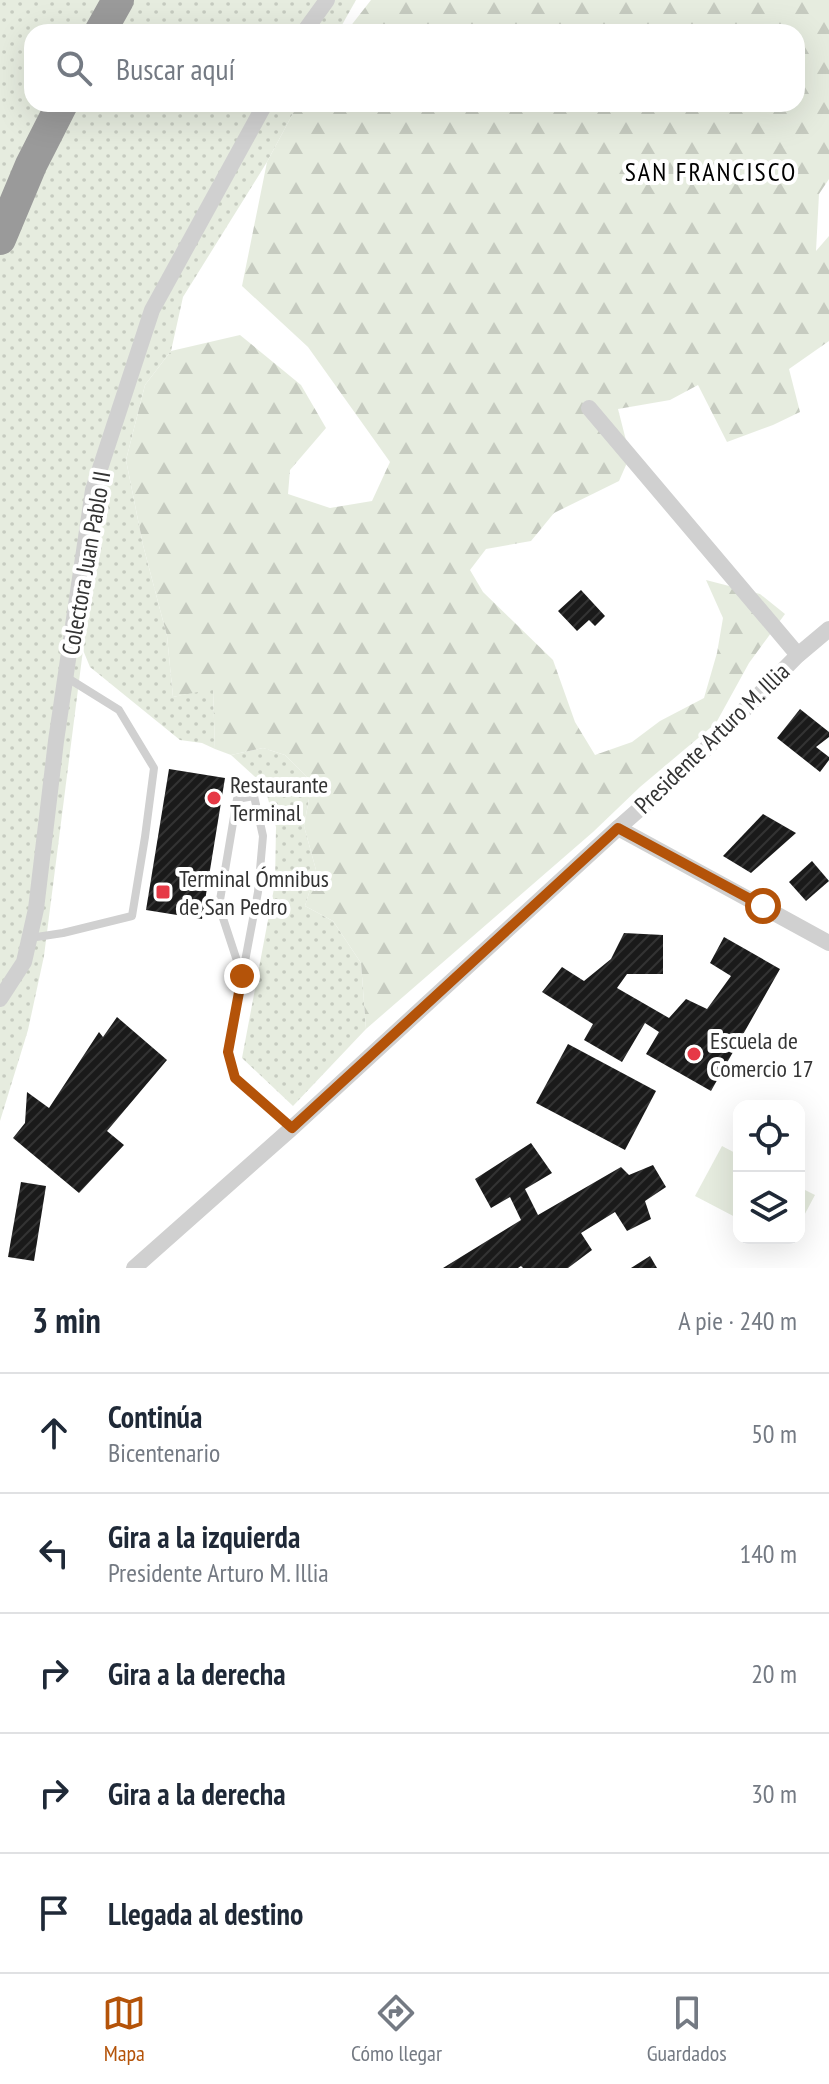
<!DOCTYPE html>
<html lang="es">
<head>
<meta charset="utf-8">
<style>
  :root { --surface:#fff; --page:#f2f2f3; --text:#1f2937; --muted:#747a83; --line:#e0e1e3; --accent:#b45309 }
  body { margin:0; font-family:"PT Sans Narrow",sans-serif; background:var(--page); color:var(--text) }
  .controls { position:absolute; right:24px; bottom:24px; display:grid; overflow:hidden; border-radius:16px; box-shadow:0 8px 32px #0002 }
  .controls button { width:72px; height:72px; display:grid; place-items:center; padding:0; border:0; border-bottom:2px solid var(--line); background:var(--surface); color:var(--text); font:40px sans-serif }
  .stop { position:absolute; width:24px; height:24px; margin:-18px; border:6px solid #b45309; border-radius:50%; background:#fff }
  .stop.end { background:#b45309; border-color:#fff; box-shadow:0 2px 8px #0008 }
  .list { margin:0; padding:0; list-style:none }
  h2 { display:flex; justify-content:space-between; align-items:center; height:104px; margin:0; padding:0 32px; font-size:34px }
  h2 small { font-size:26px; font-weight:400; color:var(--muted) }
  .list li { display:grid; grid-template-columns:52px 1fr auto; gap:24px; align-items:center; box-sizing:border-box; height:120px; padding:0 32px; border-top:2px solid var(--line) }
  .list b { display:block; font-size:30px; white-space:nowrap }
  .list p { margin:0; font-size:26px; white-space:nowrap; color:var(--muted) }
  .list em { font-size:26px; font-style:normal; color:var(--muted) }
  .icon { flex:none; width:44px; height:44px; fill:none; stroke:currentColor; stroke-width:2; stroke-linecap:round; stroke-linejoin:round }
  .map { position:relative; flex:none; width:829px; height:1268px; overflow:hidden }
  .search { position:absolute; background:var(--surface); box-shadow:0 8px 32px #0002; left:24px; right:24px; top:24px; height:88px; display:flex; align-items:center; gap:20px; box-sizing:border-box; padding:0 28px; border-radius:24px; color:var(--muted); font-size:30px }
  .sheet { height:704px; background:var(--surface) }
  nav { display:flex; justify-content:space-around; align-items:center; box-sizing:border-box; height:112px; border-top:2px solid var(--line); background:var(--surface); font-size:22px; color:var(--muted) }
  nav a { display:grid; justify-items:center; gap:4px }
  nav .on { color:var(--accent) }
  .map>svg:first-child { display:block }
</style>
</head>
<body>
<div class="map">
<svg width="829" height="1268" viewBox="0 0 829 1268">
  <defs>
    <pattern id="green-dots" width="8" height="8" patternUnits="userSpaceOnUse" patternTransform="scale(2)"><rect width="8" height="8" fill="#e6ecdf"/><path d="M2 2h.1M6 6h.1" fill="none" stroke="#c6cbc0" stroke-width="1.8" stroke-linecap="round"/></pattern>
    <pattern id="forest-firs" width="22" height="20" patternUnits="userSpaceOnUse" patternTransform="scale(2)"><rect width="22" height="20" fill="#e6ecdf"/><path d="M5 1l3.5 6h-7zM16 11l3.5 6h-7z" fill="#c6cbc0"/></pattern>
    <pattern id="building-hatch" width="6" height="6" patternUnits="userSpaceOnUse" patternTransform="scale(2)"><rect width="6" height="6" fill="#1a1a1a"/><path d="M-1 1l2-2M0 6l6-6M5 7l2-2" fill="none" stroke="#333"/></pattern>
  </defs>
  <rect width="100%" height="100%" fill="#fff"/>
  <g fill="url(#green-dots)">
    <polygon points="0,0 356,0 338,32 32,32 32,104 298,104 267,162 183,297 171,351 145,385 126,460 143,545 167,636 173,697 213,688 215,749 202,743 180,740 90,667 83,650 44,956 28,1030 0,1121"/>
    <polygon points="263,748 285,755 312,782 304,826 316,870 305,906 333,921 361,963 366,1029 293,1106 242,1058 275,883 276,827 264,785 231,755"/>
  </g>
  <polygon fill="url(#forest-firs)" points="371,0 829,0 829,179 819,194 816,251 829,236 829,341 789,369 800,412 773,425 727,442 698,385 670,400 618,409 630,456 619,481 554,513 531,541 486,549 470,570 483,592 553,660 575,722 595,755 632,742 660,721 704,698 717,653 723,618 706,580 760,594 785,614 749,663 716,723 640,787 593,832 366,1029 361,963 333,921 305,906 316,870 304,826 312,782 285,755 263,748 231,755 215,749 213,689 173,697 167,636 143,545 126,460 145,385 171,351 240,335 301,385 326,428 290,470 288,494 330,508 372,501 390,462 308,347 242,286 267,162 298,104 797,104 797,32 346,32"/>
  <g fill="#e6ecdf">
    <polygon points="722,1146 739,1155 739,1219 695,1196"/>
    <polygon points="799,1187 815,1195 799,1225"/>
  </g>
  <g fill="url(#building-hatch)">
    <polygon points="581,590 605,616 595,626 589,620 577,631 558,611"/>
    <polygon points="800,709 829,732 829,737 816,747 829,757 829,760 820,772 777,738"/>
    <polygon points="169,769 225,778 202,919 146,910"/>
    <polygon points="763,814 796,833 751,873 723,856"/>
    <polygon points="812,861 829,881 806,901 789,882"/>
    <polygon points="624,933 663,935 663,974 627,974 617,988 669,1018 686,999 707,1009 731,976 710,963 724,937 780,969 711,1091 646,1054 659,1032 645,1023 622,1062 584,1040 593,1024 542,992 562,967 584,981 611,959"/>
    <polygon points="117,1017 167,1060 107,1131 124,1145 79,1193 13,1138 25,1123 27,1092 49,1108 99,1032 103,1037"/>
    <polygon points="568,1044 656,1091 625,1150 536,1103"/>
    <polygon points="531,1143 552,1173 525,1189 538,1215 621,1167 629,1175 653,1165 666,1187 645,1201 651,1219 627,1231 615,1212 581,1233 592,1250 568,1268 523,1268 521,1266 518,1268 443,1268 521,1220 510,1197 491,1208 475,1179"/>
    <polygon points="21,1182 46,1186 34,1261 8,1257"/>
    <polygon points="650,1256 657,1268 631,1268"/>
  </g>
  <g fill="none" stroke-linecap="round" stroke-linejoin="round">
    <g stroke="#d0d0d0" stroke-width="8">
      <polyline points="30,938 63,933 132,916 145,837 154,768 119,710 66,677"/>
      <polyline points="242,976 219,906 237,799 254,796 263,836 258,892 228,1052 235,1078 292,1128"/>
    </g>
    <g stroke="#d0d0d0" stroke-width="16">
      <polyline points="304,32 327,0"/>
      <polyline points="589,408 798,655"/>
      <polyline points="618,828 829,943"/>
      <polyline points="0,999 24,962 36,909 56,741 93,490 152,310 265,104"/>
      <polyline points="134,1268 292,1128 618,828 692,763 798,655 829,629"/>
    </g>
    <g stroke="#9a9a9a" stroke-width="32">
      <polyline points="100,32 118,0"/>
      <polyline points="0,239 31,165 62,104"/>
    </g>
  </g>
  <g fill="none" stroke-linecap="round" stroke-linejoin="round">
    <polyline stroke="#b45309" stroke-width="10" points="242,976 228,1052 235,1078 292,1128 618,828 763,906"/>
  </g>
  <g fill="#e63946" stroke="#fff" stroke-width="3">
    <circle cx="214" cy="798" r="8"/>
    <rect x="155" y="884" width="16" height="16" rx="4"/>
    <circle cx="694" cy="1054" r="8"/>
  </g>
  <g text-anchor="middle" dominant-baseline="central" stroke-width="8" stroke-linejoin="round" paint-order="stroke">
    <g font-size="24" fill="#333" stroke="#fff">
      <text transform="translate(86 563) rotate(-80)">Colectora Juan Pablo II</text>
      <text transform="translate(712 738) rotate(-44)">Presidente Arturo M. Illia</text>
    </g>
    <g font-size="24" fill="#333" stroke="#fff" text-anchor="start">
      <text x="230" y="784">Restaurante<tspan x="230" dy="28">Terminal</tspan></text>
      <text x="179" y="878">Terminal Ómnibus<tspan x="179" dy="28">de San Pedro</tspan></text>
      <text x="710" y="1040">Escuela de<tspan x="710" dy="28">Comercio 17</tspan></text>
    </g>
    <g font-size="26" letter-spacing="2" fill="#000" stroke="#fff">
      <text x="711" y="171">SAN FRANCISCO</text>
    </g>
  </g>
</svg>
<div class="controls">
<button><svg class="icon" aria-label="locate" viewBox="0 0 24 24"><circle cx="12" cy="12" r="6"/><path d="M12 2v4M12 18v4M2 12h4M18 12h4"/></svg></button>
<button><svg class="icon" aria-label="layers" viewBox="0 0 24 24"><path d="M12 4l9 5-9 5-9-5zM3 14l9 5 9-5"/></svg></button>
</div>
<div class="stop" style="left:763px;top:906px"></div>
<div class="stop end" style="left:242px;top:976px"></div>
<div class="search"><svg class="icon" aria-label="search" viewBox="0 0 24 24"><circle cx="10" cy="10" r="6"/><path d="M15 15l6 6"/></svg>Buscar aquí</div>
</div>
<section class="sheet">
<h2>3 min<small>A pie · 240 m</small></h2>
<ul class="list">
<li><svg class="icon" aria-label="ahead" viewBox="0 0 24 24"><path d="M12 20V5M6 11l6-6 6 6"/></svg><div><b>Continúa</b><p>Bicentenario</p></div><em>50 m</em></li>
<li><svg class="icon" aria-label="left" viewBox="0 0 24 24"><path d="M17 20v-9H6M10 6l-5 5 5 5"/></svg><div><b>Gira a la izquierda</b><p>Presidente Arturo M. Illia</p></div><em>140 m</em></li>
<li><svg class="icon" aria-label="right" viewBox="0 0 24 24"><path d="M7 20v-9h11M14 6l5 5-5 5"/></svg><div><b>Gira a la derecha</b></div><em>20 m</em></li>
<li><svg class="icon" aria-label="right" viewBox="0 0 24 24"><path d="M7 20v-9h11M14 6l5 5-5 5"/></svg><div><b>Gira a la derecha</b></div><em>30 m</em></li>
<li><svg class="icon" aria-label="arrive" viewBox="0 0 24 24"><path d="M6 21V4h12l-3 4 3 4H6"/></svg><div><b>Llegada al destino</b></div></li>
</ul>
</section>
<nav>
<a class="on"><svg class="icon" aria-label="map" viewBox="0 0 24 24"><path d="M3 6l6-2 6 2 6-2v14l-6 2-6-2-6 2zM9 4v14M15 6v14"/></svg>Mapa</a>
<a><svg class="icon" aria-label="directions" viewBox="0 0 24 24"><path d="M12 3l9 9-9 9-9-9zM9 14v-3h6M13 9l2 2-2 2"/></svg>Cómo llegar</a>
<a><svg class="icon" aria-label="saved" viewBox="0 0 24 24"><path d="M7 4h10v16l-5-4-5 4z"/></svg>Guardados</a>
</nav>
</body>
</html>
